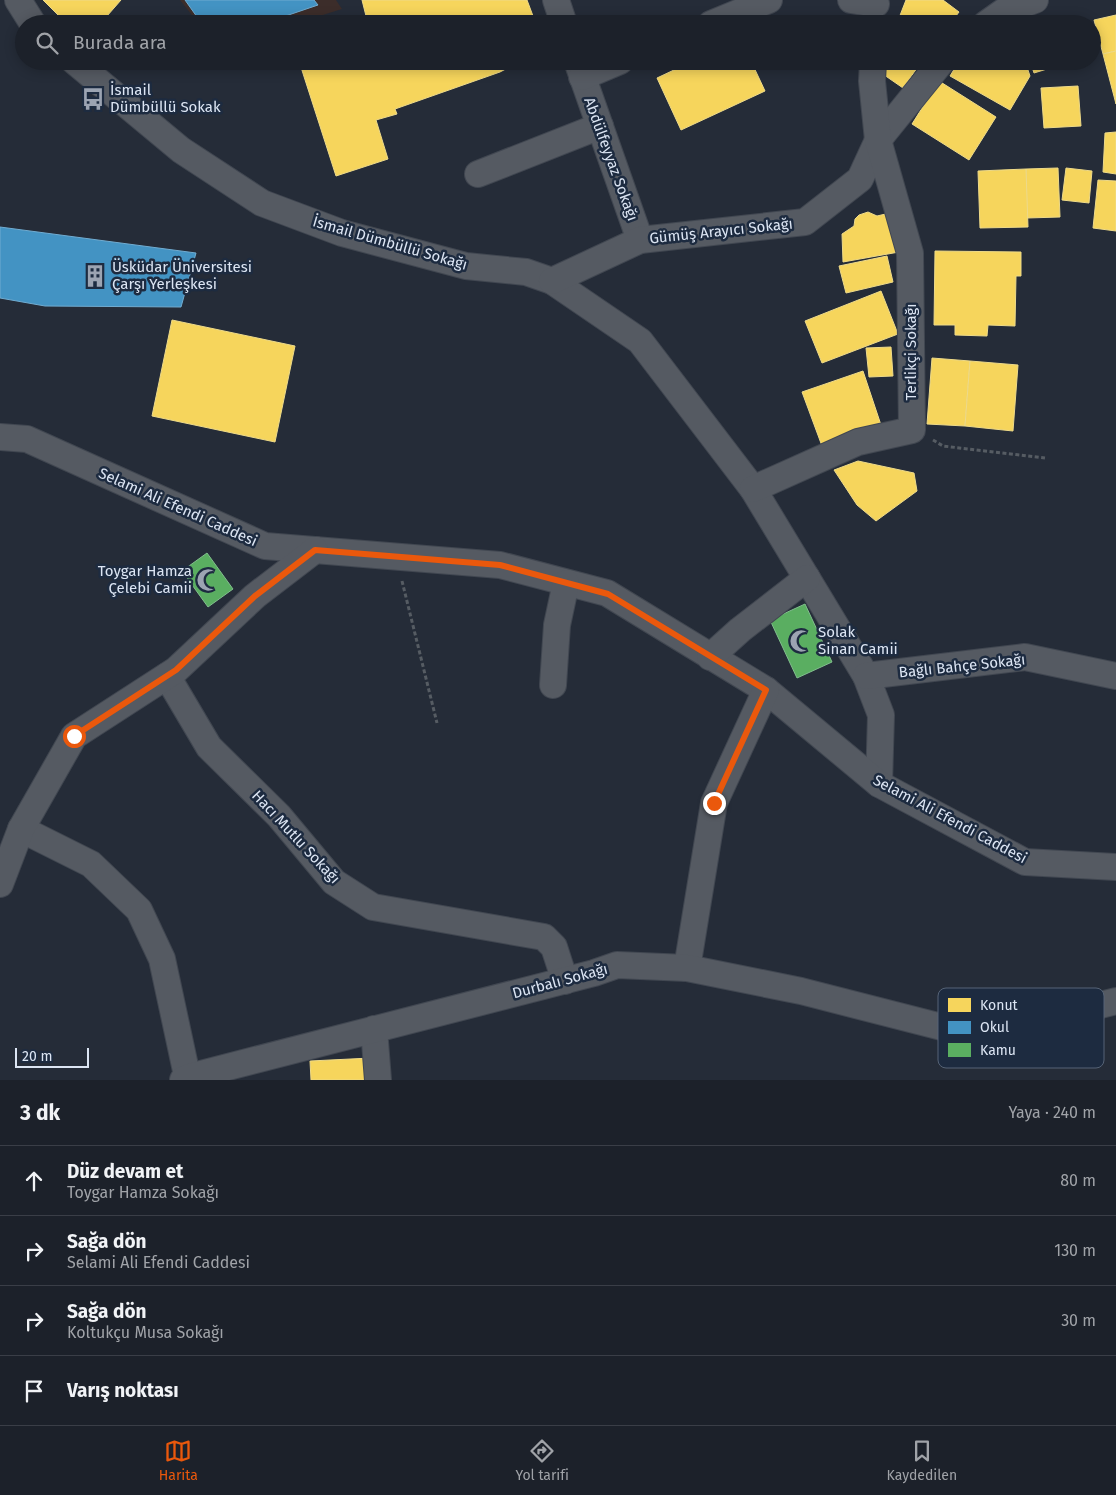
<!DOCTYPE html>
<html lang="tr">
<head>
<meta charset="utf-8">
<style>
  :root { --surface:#1c212a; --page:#292e36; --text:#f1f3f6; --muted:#a0a3a8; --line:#3a3e47; --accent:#ea580c }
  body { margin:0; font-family:"Fira Sans",sans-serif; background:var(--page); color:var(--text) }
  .scale { position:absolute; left:15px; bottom:12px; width:74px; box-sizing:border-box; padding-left:5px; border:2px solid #dce5f3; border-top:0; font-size:14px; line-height:18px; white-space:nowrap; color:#dce5f3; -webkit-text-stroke:4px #1d2b40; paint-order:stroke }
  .stop { position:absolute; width:15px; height:15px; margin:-11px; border:4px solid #ea580c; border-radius:50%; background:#fff }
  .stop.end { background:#ea580c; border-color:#fff; box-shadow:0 1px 5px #0008 }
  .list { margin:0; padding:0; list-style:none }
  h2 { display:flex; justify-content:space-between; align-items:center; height:65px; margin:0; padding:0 20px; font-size:21px }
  h2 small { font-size:16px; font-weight:400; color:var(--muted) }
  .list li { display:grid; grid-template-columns:32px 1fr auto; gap:15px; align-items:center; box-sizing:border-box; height:70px; padding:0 20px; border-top:1px solid var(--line) }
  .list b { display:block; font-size:19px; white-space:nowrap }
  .list p { margin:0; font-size:16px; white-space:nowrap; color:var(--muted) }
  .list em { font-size:16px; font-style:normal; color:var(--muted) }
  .icon { flex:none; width:28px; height:28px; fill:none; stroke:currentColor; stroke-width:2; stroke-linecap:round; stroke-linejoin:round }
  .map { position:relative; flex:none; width:1116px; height:1080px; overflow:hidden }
  .search { position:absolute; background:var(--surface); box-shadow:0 2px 12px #0003; left:15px; right:15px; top:15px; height:55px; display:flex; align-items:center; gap:12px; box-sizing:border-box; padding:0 18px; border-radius:28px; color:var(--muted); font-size:19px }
  .sheet { height:345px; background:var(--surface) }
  nav { display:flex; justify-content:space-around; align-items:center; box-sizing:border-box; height:70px; border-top:1px solid var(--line); background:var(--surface); font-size:14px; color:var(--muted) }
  nav a { display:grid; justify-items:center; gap:2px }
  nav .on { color:var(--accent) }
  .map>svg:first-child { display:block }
</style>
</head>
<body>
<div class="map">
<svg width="1116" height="1080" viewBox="0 0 1116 1080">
  <rect width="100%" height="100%" fill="#252c38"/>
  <polygon fill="#3c2d2a" points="180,0 336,0 342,9 294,24 199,24"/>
  <g fill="#f6d55c" stroke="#eeda89">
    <polygon points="43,0 121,0 100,24 67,24"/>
    <polygon points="362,0 527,0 536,24 368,24"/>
    <polygon points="906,0 943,0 959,12 950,24 907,24 899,18"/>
    <polygon points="1116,15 1116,51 1103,54 1094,20"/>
    <polygon points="1072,16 1074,24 1046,24"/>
    <polygon points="1116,51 1116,104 1103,54"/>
    <polygon points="299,61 521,61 500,72 395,109 397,114 376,120 388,159 336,176"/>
    <polygon points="693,61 751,61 765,91 681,130 657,78"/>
    <polygon points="883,61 922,61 903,88 877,70"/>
    <polygon points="959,61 1025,61 1030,76 1010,110 950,76"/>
    <polygon points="1030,61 1073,61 1034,73"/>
    <polygon points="939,81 996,117 969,160 912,124"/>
    <polygon points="1078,86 1081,126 1044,128 1041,88"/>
    <polygon points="1116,132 1116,174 1103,172 1105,133"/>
    <polygon points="1058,168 1060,217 1027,218 1026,169"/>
    <polygon points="1066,168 1092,171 1089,203 1062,200"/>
    <polygon points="1026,169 1028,227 980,228 978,171"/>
    <polygon points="1098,180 1116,181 1116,231 1093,228"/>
    <polygon points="868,212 877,216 894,212 899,252 843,262 842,234 854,226 855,219 859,215"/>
    <polygon points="935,251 1021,252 1021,276 1016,276 1015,326 988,325 987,336 955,335 955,325 934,325"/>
    <polygon points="887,256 893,282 846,293 839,266"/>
    <polygon points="881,291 898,334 822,363 805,321"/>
    <polygon points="172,320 295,346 275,442 152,416"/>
    <polygon points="891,347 893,376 869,377 866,348"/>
    <polygon points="932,358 970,361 965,426 927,424"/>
    <polygon points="970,361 1018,365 1013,431 965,426"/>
    <polygon points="863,371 881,425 822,446 802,392"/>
    <polygon points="858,461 914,473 917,491 876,521 857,505 834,470"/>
    <polygon points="371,1058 372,1080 311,1080 310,1061"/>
  </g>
  <g fill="#4393c3" stroke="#71acd1">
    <polygon points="185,0 314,0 318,5 262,24 202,24"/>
    <polygon points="0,227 196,253 181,307 45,306 0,298"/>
  </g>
  <g fill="#5aae61" stroke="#81be8d">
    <polygon points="207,553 233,589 208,607 182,571"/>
    <polygon points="805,604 832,662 797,678 770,620"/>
  </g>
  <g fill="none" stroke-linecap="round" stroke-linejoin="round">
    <defs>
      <g id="minor">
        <polyline points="18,0 33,24"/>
        <polyline points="556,0 564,24"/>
        <polyline points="851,0 876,4"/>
        <polyline points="711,24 769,0"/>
        <polyline points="986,24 1003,12 1035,0"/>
        <polyline points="74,61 181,150 262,203 342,233 466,266 526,272 552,281 640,341 753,489 866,676 881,715 879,784"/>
        <polyline points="577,61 640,240"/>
        <polyline points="582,77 620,61"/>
        <polyline points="478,174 600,126"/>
        <polyline points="552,281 640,240 805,222 860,179 878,140 942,61"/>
        <polyline points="0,437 27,439 265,546 500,565 607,593 766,690 879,784 1025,862 1116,867"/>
        <polyline points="753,489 858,442 912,430 910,253 878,140 872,81 873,61"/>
        <polyline points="710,657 740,630 807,578"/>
        <polyline points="167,676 209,747 279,816 334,882 373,907 544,937 554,947 565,981"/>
        <polyline points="866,676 1025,657 1116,676"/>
        <polyline points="553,685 557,625 566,583"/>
        <polyline points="21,829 91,864 139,910 162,959 188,1080"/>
        <polyline points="0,884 21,829 74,736 176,670 255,596 315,550"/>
        <polyline points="687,968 714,803 766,690"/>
        <polyline points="374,1029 378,1080"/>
        <polyline points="183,1080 189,1077 594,973 617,965 687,968 801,991 965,1033 992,1033 1116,1001"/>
      </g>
    </defs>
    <use href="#minor" stroke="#414751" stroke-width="28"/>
    <g stroke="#565c63" stroke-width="3" stroke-dasharray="4 2.5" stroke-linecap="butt">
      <polyline points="933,440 943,446 1045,458"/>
      <polyline points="402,581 437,723"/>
    </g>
    <use href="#minor" stroke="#555a62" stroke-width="26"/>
  </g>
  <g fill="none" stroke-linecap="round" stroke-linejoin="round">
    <polyline stroke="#ea580c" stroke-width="6" points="74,736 176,670 255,596 315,550 500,565 608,594 766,690 714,803"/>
  </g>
  <defs>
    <symbol id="bus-bare" viewBox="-9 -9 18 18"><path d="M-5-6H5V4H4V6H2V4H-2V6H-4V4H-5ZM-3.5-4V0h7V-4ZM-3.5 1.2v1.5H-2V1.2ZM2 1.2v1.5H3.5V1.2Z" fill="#9ca4b2" stroke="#1d2b40" stroke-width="2.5" paint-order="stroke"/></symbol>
    <symbol id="building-bare" viewBox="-9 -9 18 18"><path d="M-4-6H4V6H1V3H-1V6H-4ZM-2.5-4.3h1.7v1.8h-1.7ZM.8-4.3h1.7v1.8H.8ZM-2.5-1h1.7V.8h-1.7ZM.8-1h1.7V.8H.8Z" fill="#9ca4b2" stroke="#1d2b40" stroke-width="2.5" paint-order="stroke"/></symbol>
    <symbol id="mosque-bare" viewBox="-9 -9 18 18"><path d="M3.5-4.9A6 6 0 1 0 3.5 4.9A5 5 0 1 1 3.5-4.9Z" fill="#9ca4b2" stroke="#1d2b40" stroke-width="2.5" paint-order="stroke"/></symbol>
  </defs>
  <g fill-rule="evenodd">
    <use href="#bus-bare" x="77" y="83" width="32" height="32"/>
    <use href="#building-bare" x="79" y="260" width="32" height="32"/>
    <use href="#mosque-bare" x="192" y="564" width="32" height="32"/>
    <use href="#mosque-bare" x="785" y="625" width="32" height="32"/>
  </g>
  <g text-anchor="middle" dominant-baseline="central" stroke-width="5" stroke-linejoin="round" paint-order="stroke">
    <g font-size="15" fill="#dce5f3" stroke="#1d2b40" text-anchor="start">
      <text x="110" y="90">İsmail<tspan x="110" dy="17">Dümbüllü Sokak</tspan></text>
      <text x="112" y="267">Üsküdar Üniversitesi<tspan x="112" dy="17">Çarşı Yerleşkesi</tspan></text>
      <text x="192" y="571" text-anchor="end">Toygar Hamza<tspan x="192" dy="17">Çelebi Camii</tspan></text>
      <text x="818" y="632">Solak<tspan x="818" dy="17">Sinan Camii</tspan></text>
    </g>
    <g font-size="15" fill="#dce5f3" stroke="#1d2b40">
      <text transform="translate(611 159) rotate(70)">Abdülfeyyaz Sokağı</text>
      <text transform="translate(721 231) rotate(-6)">Gümüş Arayıcı Sokağı</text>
      <text transform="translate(390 243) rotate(16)">İsmail Dümbüllü Sokağı</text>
      <text transform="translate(911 352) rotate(-90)">Terlikçi Sokağı</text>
      <text transform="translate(178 507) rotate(24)">Selami Ali Efendi Caddesi</text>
      <text transform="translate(962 666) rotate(-6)">Bağlı Bahçe Sokağı</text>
      <text transform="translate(950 819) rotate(28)">Selami Ali Efendi Caddesi</text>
      <text transform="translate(296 837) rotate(47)">Hacı Mutlu Sokağı</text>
      <text transform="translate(560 981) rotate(-15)">Durbalı Sokağı</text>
    </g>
  </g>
  <rect x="938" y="988" width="166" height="80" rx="8" fill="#1d2b40" stroke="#566376" stroke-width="1"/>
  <rect x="948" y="998" width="23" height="14" fill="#f6d55c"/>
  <rect x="948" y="1021" width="23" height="13" fill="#4393c3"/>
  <rect x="948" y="1043" width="23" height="14" fill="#5aae61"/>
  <g font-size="14" fill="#dce5f3">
    <text x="980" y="1010">Konut</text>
    <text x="980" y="1032">Okul</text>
    <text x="980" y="1055">Kamu</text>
  </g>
</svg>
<div class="scale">20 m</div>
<div class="stop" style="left:74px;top:736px"></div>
<div class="stop end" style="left:714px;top:803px"></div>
<div class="search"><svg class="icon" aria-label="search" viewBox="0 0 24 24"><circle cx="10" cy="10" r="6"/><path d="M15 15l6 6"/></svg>Burada ara</div>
</div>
<section class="sheet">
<h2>3 dk<small>Yaya · 240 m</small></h2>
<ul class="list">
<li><svg class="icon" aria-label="ahead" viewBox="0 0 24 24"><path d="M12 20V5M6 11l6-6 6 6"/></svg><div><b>Düz devam et</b><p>Toygar Hamza Sokağı</p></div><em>80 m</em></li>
<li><svg class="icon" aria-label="right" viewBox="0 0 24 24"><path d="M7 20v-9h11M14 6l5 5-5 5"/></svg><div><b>Sağa dön</b><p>Selami Ali Efendi Caddesi</p></div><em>130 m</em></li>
<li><svg class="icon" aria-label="right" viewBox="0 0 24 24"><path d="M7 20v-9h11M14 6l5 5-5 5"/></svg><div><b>Sağa dön</b><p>Koltukçu Musa Sokağı</p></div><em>30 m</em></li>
<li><svg class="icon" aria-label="arrive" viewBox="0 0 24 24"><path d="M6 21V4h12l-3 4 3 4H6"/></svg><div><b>Varış noktası</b></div></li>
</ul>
</section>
<nav>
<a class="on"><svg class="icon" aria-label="map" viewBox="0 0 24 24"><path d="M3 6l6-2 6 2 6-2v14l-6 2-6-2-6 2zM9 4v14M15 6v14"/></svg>Harita</a>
<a><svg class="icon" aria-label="directions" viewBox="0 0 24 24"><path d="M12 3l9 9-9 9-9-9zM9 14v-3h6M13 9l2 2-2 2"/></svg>Yol tarifi</a>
<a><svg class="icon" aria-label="saved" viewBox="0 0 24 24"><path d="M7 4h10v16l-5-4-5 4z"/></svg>Kaydedilen</a>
</nav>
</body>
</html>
